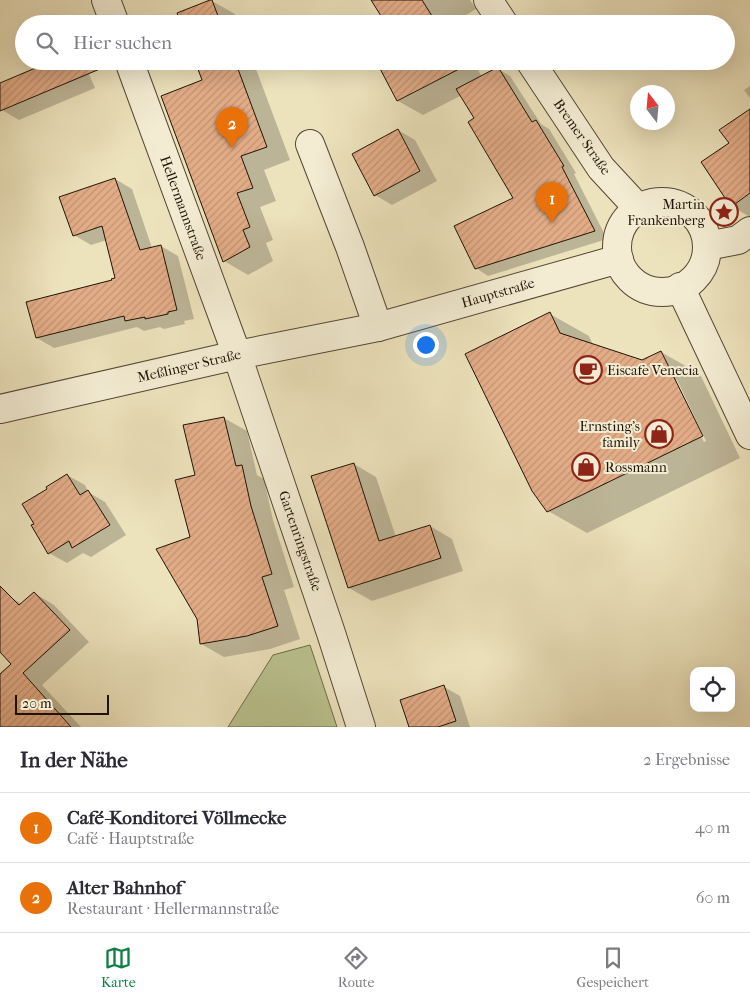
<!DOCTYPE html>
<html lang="de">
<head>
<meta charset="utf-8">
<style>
  :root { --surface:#fff; --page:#f2f2f3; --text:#2b2b33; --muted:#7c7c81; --line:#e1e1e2; --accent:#0b8043 }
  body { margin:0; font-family:"IM FELL French Canon",serif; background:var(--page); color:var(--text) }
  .controls { position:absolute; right:15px; bottom:15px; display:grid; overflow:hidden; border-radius:10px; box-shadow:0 5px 20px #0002 }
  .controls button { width:45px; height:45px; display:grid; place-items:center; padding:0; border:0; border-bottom:1px solid var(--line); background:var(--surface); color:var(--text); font:25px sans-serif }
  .compass { position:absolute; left:630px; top:85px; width:45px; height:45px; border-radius:50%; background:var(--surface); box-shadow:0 5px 20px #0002; rotate:344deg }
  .scale { position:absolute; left:15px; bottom:12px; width:94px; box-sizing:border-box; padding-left:5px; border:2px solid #201306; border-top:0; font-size:14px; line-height:18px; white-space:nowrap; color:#201306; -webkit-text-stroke:4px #f3ecd3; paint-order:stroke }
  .you { position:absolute; left:425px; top:344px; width:18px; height:18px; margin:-12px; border:4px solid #fff; border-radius:50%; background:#1a73e8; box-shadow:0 0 0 8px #1a73e833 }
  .badge { display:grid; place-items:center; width:32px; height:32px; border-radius:50%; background:var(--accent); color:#fff; font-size:16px; font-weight:700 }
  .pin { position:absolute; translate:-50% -41px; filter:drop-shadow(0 1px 2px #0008) }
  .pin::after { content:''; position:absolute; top:26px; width:18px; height:15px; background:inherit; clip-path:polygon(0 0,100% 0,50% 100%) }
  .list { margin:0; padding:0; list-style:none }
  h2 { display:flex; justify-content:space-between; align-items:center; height:65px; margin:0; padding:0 20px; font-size:21px }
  h2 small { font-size:16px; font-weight:400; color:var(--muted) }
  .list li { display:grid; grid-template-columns:32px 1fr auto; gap:15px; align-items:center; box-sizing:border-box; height:70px; padding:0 20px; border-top:1px solid var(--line) }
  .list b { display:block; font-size:19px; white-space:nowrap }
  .list p { margin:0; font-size:16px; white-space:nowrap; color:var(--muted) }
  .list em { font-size:16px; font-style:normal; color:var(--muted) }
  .icon { flex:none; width:28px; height:28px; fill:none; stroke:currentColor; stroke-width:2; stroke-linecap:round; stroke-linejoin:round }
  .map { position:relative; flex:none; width:750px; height:727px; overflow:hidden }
  .search { position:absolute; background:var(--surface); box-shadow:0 5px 20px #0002; left:15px; right:15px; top:15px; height:55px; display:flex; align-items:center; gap:12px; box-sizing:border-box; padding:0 18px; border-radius:28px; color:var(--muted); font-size:19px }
  .sheet { height:205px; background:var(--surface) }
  nav { display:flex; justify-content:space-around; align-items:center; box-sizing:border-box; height:70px; border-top:1px solid var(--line); background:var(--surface); font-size:14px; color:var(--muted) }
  nav a { display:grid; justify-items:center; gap:2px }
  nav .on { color:var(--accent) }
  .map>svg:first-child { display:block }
</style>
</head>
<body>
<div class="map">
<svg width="750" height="727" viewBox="0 0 750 727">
  <defs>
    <pattern id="building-hatch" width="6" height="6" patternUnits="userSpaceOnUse" patternTransform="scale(1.25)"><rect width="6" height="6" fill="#e2ac87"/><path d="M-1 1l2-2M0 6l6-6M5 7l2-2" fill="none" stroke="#c29373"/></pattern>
  </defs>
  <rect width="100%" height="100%" fill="#ece2bc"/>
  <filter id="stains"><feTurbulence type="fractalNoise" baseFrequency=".004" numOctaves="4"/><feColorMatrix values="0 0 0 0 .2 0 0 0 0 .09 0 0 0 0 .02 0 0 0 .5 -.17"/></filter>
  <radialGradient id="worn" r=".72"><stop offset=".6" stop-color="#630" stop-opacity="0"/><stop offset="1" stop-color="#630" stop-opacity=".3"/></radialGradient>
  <polygon fill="#bac38f" stroke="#6d6b4a" points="310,645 337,727 228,727 273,655"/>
  <g fill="#0003" fill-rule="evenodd">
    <polygon points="373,0 470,0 476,9 452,24 388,24"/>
    <polygon points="212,1 235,14 239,24 182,24"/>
    <polygon points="196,61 253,61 290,160 264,170 276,201 260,207 273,240 266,243 273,261 248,275 224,261 163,97 204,81"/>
    <polygon points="377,61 473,61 482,77 498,69 510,76 541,124 549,129 576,173 574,174 607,239 488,276 476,268 515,199 476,118 462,95 423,115 398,101"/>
    <polygon points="88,72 95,88 19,120 2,110 0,106 0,84"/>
    <polygon points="750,86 750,98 744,90"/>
    <polygon points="750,111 750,217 731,206 730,143"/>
    <polygon points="398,130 415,140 437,181 392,205 375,195"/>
    <polygon points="115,179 132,189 152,248 161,246 178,256 194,319 184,321 185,324 164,329 160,327 144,331 137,327 54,348 37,338 116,279 107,240 91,245 74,235"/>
    <path d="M550,314L589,336L593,345L642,361L661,352L700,374L740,458L587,533L548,511ZM674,380H677L706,441L704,442Z"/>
    <polygon points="224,418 247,431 257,475 264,479 273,520 294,587 284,590 300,639 270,649 224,657 201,644 191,538 196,476"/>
    <polygon points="354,464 376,477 396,537 430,526 452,539 463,571 372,601 349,588"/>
    <polygon points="67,475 85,485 88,492 105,502 126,535 91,557 83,553 67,563 49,553 36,524"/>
    <polygon points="34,593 54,605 89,642 42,685 81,727 0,727 0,676 13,664 0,650 0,606 10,597 22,604"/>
    <polygon points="444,687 460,696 470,727 410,727"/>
  </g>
  <g fill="url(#building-hatch)" stroke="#201306">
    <polygon points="210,0 212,0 221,24 181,24 177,13"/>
    <polygon points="371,0 422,0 437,24 386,24"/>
    <polygon points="52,61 114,61 114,63 0,111 0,83"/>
    <polygon points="195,61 235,61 267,147 241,156 253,188 237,193 250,227 243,230 250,247 223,262 161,96 202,80"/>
    <polygon points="376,61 458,61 461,68 397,101"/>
    <polygon points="498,67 532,122 536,120 564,166 562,167 595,231 475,269 454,226 513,198 468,122 474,118 456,89"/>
    <polygon points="750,109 750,193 731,207 701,162 729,143 719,130"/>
    <polygon points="398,129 420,171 374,196 352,154"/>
    <polygon points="115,178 140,250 161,245 177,310 168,312 168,314 145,319 145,317 125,321 124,316 36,338 26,302 112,280 111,279 115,278 102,226 73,236 59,197"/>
    <polygon points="550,312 560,333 642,360 661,351 703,436 547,512 532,491 465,354"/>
    <polygon points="224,417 236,466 242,465 251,506 272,574 262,577 278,626 247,636 200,644 197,619 156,549 190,537 175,480 195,475 183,425"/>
    <polygon points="354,463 379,541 430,525 441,558 348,588 311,476"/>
    <polygon points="67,474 80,495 88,490 110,525 72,548 69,541 48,554 31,525 34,524 22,504 47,489 46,487"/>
    <polygon points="0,586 19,605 34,592 70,630 23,673 71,727 0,727 0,674 11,664 0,652"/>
    <polygon points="444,685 456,721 438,727 409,727 400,700"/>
  </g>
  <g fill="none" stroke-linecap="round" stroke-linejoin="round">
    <defs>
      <g id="minor">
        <polyline points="106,0 115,24"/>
        <polyline points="488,0 504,24"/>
        <polyline points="129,61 237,355 331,633 361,727"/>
        <polyline points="530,61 601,168 638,208"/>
        <polyline points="310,144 350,247 378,327"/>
        <circle cx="662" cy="247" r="45"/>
        <polyline points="707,246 738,240 750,231"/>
        <polyline points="680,287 750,435"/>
        <polyline points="0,409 237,355 378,327 619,259"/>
      </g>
    </defs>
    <use href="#minor" stroke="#534734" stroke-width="30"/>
    <use href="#minor" stroke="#f3ecd3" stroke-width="28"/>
  </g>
  <defs>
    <symbol id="sight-ring" viewBox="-11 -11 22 22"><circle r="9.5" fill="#f3ecd3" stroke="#8f2418" stroke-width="1.5"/><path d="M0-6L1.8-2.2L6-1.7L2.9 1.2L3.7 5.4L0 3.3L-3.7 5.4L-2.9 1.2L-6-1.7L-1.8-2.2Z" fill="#8f2418"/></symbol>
    <symbol id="cafe-ring" viewBox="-11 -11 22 22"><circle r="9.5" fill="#f3ecd3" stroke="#8f2418" stroke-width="1.5"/><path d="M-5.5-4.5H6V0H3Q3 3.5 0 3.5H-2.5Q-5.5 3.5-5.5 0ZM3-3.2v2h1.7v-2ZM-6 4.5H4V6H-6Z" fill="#8f2418"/></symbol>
    <symbol id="shop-ring" viewBox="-11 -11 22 22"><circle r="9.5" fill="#f3ecd3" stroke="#8f2418" stroke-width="1.5"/><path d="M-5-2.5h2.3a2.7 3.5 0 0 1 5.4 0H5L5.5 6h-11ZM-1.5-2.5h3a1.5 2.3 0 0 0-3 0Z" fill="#8f2418"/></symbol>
  </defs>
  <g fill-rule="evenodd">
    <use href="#sight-ring" x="708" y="196" width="32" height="32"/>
    <use href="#cafe-ring" x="572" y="354" width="32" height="32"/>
    <use href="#shop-ring" x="643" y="418" width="32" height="32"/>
    <use href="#shop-ring" x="570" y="451" width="32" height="32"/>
  </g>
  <g text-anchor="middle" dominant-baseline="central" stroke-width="4" stroke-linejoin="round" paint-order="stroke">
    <g font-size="14" fill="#201306" stroke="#f3ecd3">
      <text transform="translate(582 137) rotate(55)">Bremer Straße</text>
      <text transform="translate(183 208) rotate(70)">Hellermannstraße</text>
      <text transform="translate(498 293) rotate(-16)">Hauptstraße</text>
      <text transform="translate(189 366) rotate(-13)">Meßlinger Straße</text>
      <text transform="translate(300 541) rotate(71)">Gartenringstraße</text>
    </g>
    <g font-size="14" fill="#201306" stroke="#f3ecd3" text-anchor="end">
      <text x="705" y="204">Martin<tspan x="705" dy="16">Frankenberg</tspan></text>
      <text x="607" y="370" text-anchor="start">Eiscafe Venecia</text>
      <text x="640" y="426">Ernsting's<tspan x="640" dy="16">family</tspan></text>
      <text x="605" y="467" text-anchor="start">Rossmann</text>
    </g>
  </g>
  <rect width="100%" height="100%" filter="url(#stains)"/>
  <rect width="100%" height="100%" fill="url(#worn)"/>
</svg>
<div class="controls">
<button><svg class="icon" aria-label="locate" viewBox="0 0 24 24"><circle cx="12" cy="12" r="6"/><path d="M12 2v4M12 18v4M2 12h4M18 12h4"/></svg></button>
</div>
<svg class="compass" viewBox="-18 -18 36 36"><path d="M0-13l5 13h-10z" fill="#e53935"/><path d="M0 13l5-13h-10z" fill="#7c7c81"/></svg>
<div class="scale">20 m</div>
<div class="you"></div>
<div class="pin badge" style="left:552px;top:223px;background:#e8710a">1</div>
<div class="pin badge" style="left:232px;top:148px;background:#e8710a">2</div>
<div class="search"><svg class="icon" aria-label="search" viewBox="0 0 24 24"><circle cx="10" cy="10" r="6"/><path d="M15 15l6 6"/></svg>Hier suchen</div>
</div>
<section class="sheet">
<h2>In der Nähe<small>2 Ergebnisse</small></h2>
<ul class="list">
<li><span class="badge" style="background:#e8710a">1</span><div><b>Café-Konditorei Völlmecke</b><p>Café · Hauptstraße</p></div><em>40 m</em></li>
<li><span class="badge" style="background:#e8710a">2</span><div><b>Alter Bahnhof</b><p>Restaurant · Hellermannstraße</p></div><em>60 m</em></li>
</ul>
</section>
<nav>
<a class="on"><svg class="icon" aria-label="map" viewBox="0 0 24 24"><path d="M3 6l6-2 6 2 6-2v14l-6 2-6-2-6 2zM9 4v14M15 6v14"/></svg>Karte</a>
<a><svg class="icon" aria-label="directions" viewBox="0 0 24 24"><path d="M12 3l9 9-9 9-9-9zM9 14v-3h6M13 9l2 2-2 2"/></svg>Route</a>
<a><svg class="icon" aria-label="saved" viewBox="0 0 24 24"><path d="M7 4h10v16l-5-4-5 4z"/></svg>Gespeichert</a>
</nav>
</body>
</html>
